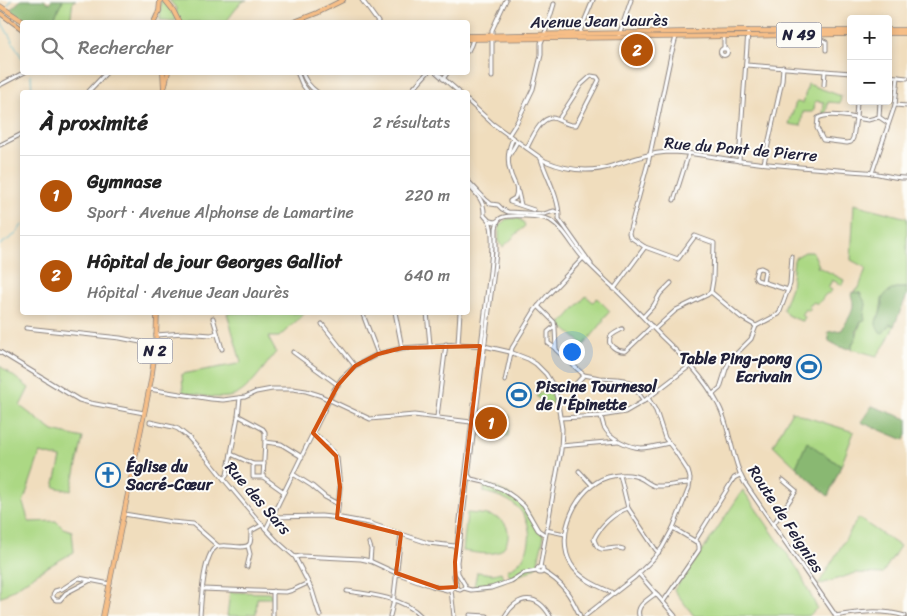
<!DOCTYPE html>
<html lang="fr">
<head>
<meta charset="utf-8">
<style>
  :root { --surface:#fff; --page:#f2f2f2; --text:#222; --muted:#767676; --line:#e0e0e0; --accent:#b45309 }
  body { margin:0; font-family:Sriracha,sans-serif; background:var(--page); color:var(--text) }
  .controls { position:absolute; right:15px; top:15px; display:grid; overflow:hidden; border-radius:5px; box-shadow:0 2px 8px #0003 }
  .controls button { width:45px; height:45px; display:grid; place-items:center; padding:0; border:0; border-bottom:1px solid var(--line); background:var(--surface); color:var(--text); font:25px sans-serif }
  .you { position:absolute; left:571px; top:351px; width:18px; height:18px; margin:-12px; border:4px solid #fff; border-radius:50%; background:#1a73e8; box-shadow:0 0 0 8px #1a73e833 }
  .badge { display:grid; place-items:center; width:32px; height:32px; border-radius:50%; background:var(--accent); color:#fff; font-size:16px; font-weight:700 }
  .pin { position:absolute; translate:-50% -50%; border:2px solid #fff; box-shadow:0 1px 5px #0006 }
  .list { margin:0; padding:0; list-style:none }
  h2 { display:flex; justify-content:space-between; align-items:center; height:65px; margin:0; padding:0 20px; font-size:21px }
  h2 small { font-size:16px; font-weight:400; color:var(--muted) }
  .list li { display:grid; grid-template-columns:32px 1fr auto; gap:15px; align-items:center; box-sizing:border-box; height:80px; padding:0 20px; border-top:1px solid var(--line) }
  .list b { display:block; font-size:19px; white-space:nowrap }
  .list p { margin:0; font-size:16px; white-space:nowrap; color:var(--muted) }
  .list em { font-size:16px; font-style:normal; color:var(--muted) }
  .icon { flex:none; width:28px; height:28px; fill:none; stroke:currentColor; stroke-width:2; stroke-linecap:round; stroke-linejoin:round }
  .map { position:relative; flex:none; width:907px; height:616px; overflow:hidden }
  .search { position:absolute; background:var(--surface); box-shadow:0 2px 8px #0003; left:20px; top:20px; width:450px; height:55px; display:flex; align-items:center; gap:12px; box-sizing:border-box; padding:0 18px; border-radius:5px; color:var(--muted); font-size:19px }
  .panel { position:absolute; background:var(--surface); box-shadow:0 2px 8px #0003; left:20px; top:90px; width:450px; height:225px; border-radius:5px }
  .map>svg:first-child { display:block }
</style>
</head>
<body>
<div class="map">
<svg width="907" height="616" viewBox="0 0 907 616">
  <rect width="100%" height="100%" fill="#fdfcf7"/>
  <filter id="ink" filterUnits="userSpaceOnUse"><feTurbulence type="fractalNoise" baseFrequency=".02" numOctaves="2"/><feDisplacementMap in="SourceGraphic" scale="10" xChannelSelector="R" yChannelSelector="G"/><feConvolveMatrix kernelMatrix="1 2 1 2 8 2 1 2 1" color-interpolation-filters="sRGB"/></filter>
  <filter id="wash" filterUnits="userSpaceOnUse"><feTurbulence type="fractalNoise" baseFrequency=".0096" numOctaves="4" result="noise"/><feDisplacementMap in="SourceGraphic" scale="20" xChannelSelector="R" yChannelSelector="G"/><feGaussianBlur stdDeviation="1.12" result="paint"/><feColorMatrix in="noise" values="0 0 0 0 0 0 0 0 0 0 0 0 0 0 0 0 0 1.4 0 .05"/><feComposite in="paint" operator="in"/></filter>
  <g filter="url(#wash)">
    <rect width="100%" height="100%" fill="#f0ddbd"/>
    <g fill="#acd884" stroke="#677d60">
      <polygon points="63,0 76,0 73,1 70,22 52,22"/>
      <polygon points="161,0 164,0 170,7 176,20 175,21 160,20"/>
      <polygon points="169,0 247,0 241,2 226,22 182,22 177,18 176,8"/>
      <polygon points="808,84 841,96 840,103 828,102 826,114 823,114 824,102 815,101 814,110 812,112 803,112 801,126 789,124 796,102 803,103"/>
      <path d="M854,204L907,218V288H896L888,292L882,299L880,313L876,320L894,326L886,343L877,356L852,349C851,343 854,342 856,337C859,327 864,315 866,304L860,293L853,292L859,288L866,268L851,260Z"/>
      <polygon points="518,218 523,222 525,226 503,247 499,243 499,226 506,219"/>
      <path d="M805,252H812L814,254L819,266H817L818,268H821L844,280L842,285L832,280L828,288L832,290C830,294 827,293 825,295C822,299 822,300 817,304L814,302L808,307L811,309L809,311L805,309L801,315L805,317L803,321H801L787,315L783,309L791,287L794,260L796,257Z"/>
      <polygon points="586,296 593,302 597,298 610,311 603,319 604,321 584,345 560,325"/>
      <path d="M227,313H305L279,337H268L276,352C266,364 248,392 233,396C219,400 197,395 183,392L182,374L238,364L241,362Z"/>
      <polygon points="0,366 29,388 20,406 53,431 83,438 71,491 54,487 61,458 40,453 23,503 29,522 56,521 63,528 72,531 74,552 44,569 0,598"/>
      <polygon points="551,386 556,404 544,402 536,396"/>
      <polygon points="792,411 806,417 854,432 841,466 807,443 796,467 773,445"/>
      <polygon points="500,415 510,416 508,436 497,435"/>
      <path d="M484,483C498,488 512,495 523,506C531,515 534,527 544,536L537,566C533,571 519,575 512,578L510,576L507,570C533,560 537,524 516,506C507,498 495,495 484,492Z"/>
      <polygon points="743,490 799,571 817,608 809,616 694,616 674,590 705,547"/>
      <path d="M467,513C478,514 492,514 501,520C514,529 508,551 494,553C484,555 472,552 463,551Z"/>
      <polygon points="858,518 900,546 882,574 856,573 818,585"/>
      <polygon points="477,572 493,574 501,572 504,581 492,585 475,588 474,587"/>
      <polygon points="230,592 269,593 272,595 272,598 257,598 256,614 247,614 246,616 227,616"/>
    </g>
    <g fill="#89b872" stroke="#566d56">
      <path d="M21,0H43L50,3L51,0H63L52,22C31,22 28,24 10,10Z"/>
      <path d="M896,288H907V295L894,326L890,324L883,333L880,332C874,322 875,324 880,314C885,300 877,296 896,288Z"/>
      <path d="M853,292L860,293L866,304L864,316L865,320L861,321L856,332L857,335L852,345V349L840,347L829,341L828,332L842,330C846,321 854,313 853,303C853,300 852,298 851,295Z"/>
      <polygon points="872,406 907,419 907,434 904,440 861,422"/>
      <polygon points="807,442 841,466 828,496 796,467"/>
    </g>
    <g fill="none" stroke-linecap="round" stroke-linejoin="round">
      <g stroke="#4bb3c9" stroke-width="1">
        <polyline points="8,6 11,0"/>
        <polyline points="2,19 2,23 22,58"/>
        <polyline points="31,75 32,92"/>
        <polyline points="0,245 16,234 22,225"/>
      </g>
    </g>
  </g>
  <g filter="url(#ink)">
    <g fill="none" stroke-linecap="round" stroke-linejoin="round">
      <defs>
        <g id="minor">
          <polyline points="362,0 378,22"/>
          <polyline points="579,34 593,0"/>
          <polyline points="817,34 817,38 826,42 826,50"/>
          <polyline points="619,35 631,0"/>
          <circle cx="724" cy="52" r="3.5"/>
          <polyline points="724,49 724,36"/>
          <polyline points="468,51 471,45 473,39"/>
          <polyline points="746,65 851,73"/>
          <polyline points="297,72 302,84 308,92"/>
          <path d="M302,72C305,81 310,87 317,92"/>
          <polyline points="436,72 459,92"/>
          <polyline points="888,76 907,78"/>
          <polyline points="492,77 492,30 506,0"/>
          <polyline points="443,79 448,72"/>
          <polyline points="0,85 25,72"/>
          <polyline points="824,85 825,71"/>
          <polyline points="88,92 107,72"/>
          <polyline points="410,92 428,72"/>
          <path d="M468,101L493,124L545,161C566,170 590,173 612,166C631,160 648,153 668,152C692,152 716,158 740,161C781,166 824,169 865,172C879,173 894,179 907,178"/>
          <path d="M857,101L856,118C846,116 827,113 818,118L817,128L823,140L847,143L851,142L853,138L856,118L868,120L879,117L888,123"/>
          <polyline points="895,105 907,106"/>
          <polyline points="879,117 880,101"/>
          <polyline points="508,136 517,122 533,89 541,55 541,43 546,30 554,4"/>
          <polyline points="0,145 22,134"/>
          <path d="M527,148C532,138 542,113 556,119C563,122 569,126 576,125L598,82L599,80L597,77L591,76L581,85L558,120"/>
          <polyline points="509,156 517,142"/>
          <path d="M541,159C547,178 560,199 559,219L591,264"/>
          <polyline points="739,161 748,31"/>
          <polyline points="764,163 782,81 783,67"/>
          <polyline points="872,173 895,105 898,77"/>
          <polyline points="468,181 486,200 491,204 498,205 502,209 508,212 544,214 554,211 558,213"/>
          <path d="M468,185C477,194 485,202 484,215C486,218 488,219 489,221C495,230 491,260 490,271L455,562L454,576L456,583V587L460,590L464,588L465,585L458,573L457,562L494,271L496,252V228L498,221"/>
          <polyline points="518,192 521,205"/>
          <polyline points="674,200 689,153"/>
          <path d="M510,201L515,198C520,186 512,182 510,171C507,161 508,148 513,139"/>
          <polyline points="510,202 534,210"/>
          <path d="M490,221L495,222C498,221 499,219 501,218C508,214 543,216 550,220C565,229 572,246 584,259C594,269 604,279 614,288C631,304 646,321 662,337C683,357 704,377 718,404C731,428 731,458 744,482L836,616"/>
          <polyline points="645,247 678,259 695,236 714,243 713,280 711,292 742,318 756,326"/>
          <polyline points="763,282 765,270 761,268 757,269 755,277 757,280 788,290"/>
          <polyline points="614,289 645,247 630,237 629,233 649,159 671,55 676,37"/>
          <polyline points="538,306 554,322 555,328 556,350 584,375 600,378 617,379 624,380 632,384 644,401"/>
          <polyline points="362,312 378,354"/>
          <polyline points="395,312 402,348"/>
          <polyline points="427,312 430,345"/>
          <polyline points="643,317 654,305 660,294 671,283"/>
          <polyline points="213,318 222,349"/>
          <polyline points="322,324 355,366"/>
          <polyline points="555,326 548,332 548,343 556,349"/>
          <polyline points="756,326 779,314 790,284 792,256"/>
          <polyline points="26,328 120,338 156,345"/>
          <path d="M622,329C619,331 614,333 611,336C605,346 619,352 626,351L652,326"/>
          <polyline points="655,329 676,310 707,295 711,292"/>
          <polyline points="156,335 184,333 211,335 217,333"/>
          <polyline points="458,344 460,312"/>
          <polyline points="0,352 79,400 90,403 144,413"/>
          <polyline points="293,352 338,385"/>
          <polyline points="505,381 512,348 535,310 546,297 585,256"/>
          <polyline points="573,387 584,375"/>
          <polyline points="149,389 211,399 223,400 245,397 256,392 272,389 293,389 306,391 319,395 370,419 414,415 471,422"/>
          <polyline points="712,395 720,388 726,369 730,360 751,339 756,326"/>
          <polyline points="239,416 263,429 265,432 265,442 281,444 302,457"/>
          <path d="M601,416C602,420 603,424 604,427C610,439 629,447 641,448C650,448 660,445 669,443"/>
          <polyline points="437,417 446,344"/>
          <polyline points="560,418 601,416 625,412 644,401 691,365"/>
          <polyline points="150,422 173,427 178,429 188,437 207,458 227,483 262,525 277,541 295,557 312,590 320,616"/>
          <path d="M313,433C322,439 332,448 337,458L340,487L337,518"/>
          <polyline points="561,446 618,441"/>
          <polyline points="231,454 253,464 253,477 263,477 284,492"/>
          <polyline points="253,464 264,464"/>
          <polyline points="579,471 592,485"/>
          <polyline points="293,474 312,486 325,497 338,504"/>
          <polyline points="620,475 628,508 656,550 659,552"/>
          <polyline points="469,476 471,479 484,482 502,489 515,498 524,506 538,530 545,535"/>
          <polyline points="263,477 265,442"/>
          <polyline points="224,479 227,475 238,416 240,398"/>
          <polyline points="124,514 172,522 193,524 218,546"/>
          <polyline points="273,517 321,516 341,518 369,523 428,543 455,546"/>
          <polyline points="773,525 796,491 783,480"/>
          <polyline points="266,529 334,390 342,378 355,366 378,354 402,348 458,344 484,346 510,352 528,359 536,364 546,374 554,387 557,398 562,429 561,450 540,567"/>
          <polyline points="546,530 565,534"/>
          <polyline points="695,541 734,478 740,475"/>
          <polyline points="369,543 371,549 370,561"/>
          <path d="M623,549C611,544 599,558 594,539C600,526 614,513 628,508"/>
          <polyline points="295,557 301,556 361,559 370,561 396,573 432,586 447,590 456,587"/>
          <polyline points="247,567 250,554 248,546"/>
          <circle cx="540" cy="570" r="3"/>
          <path d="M542,571C563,582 571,596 580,616"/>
          <polyline points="639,574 675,616"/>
          <path d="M89,581L66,593L60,600H56C52,598 52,595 55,591L62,589L79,578L110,584"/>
          <polyline points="464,588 471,590 491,588 511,581 524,573 537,571"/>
          <polyline points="202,589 286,592 293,590 308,583"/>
          <polyline points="451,590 454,616"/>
          <path d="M347,591C370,594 404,598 421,616"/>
          <path d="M613,594L611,592C597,586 579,578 571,564C554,535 577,486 608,477C620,474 631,473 642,479C646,481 650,485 655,486C666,487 678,483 690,483"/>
          <polyline points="663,602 699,550 699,546 698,543 673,528"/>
          <polyline points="470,615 487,616"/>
          <path d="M200,616C201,602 203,555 216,547C224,542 246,552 250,543C251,540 251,534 251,531L262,525"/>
          <polyline points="273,616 273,591"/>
          <polyline points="390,616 393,604 401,534"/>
          <path d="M505,616C518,595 537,593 550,616"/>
          <polyline points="585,616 635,577 653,559 662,548 673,528 689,488 690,478 688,471 675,451 665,438 656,411 648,398"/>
          <path d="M639,616C636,605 648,600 656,593"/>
          <path d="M835,616C859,612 881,609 905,616"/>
        </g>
        <g id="major">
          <polyline points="165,0 173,10 179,22"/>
          <polyline points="0,6 24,22"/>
          <polyline points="0,13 22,29"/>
          <polyline points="154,22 159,11 160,0"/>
          <polyline points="294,22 317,13 343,0"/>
          <polyline points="888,30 907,30"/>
          <polyline points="888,33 907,33"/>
          <polyline points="468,36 739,31 851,31"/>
          <polyline points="468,39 748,36 851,34"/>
          <polyline points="163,72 164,92"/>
          <polyline points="165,86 168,72"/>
          <polyline points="103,616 151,380 156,345 157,312"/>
        </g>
      </defs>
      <use href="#minor" stroke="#89807c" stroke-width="5"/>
      <use href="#major" stroke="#89807c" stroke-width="5.5"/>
      <use href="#minor" stroke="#fff" stroke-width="3"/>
      <use href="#major" stroke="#f6be87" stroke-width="4"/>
    </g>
  </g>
  <path fill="none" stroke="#d45411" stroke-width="4" stroke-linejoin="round" d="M480,346L455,562L456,587L439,588L396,573L401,534L337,518L340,487L336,456L313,433L338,385L355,366L378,354L402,348Z"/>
  <defs>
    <symbol id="stadium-ring" viewBox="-11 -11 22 22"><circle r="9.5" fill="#fdfcf7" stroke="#1f6fb2" stroke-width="1.5"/><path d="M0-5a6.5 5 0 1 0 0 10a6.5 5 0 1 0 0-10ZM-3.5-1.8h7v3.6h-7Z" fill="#1f6fb2"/></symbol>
    <symbol id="church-ring" viewBox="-11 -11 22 22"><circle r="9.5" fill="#fdfcf7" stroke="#1f6fb2" stroke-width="1.5"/><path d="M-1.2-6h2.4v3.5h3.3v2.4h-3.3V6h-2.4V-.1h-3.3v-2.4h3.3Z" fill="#1f6fb2"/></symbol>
  </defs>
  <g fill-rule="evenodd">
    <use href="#stadium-ring" x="795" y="353" width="28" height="28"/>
    <use href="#stadium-ring" x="505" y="381" width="28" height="28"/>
    <use href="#church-ring" x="94" y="461" width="28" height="28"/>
  </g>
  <g text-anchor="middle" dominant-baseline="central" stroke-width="4" stroke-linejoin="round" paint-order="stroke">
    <g fill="#fdfcf7" stroke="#646373" stroke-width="1">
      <rect x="776.5" y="22.5" width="45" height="25" rx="4"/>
      <rect x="137.5" y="338.5" width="35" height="25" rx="4"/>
    </g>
    <g font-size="15" font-weight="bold" fill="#22223b">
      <text x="799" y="35">N 49</text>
      <text x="155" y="351">N 2</text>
    </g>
    <g font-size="16" fill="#22223b" stroke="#fdfcf7">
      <text transform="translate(599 21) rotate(-1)">Avenue Jean Jaurès</text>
      <text transform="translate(741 149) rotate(5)">Rue du Pont de Pierre</text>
      <text transform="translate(258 498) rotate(49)">Rue des Sars</text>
      <text transform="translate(786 519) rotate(57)">Route de Feignies</text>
    </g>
    <g font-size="16" font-weight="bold" fill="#22223b" stroke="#fdfcf7" text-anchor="start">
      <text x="792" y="358" text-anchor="end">Table Ping-pong<tspan x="792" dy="18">Ecrivain</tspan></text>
      <text x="536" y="386">Piscine Tournesol<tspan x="536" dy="18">de l'Épinette</tspan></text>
      <text x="126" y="466">Église du<tspan x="126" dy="18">Sacré-Cœur</tspan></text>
    </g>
  </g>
</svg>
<div class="controls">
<button>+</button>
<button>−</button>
</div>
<div class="you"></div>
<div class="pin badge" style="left:491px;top:423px">1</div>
<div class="pin badge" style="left:637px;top:50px">2</div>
<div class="search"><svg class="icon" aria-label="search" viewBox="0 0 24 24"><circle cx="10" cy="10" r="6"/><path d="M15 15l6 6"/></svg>Rechercher</div>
<section class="panel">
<h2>À proximité<small>2 résultats</small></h2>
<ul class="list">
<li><span class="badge">1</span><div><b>Gymnase</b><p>Sport · Avenue Alphonse de Lamartine</p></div><em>220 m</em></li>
<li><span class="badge">2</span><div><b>Hôpital de jour Georges Galliot</b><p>Hôpital · Avenue Jean Jaurès</p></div><em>640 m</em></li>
</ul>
</section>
</div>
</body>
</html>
